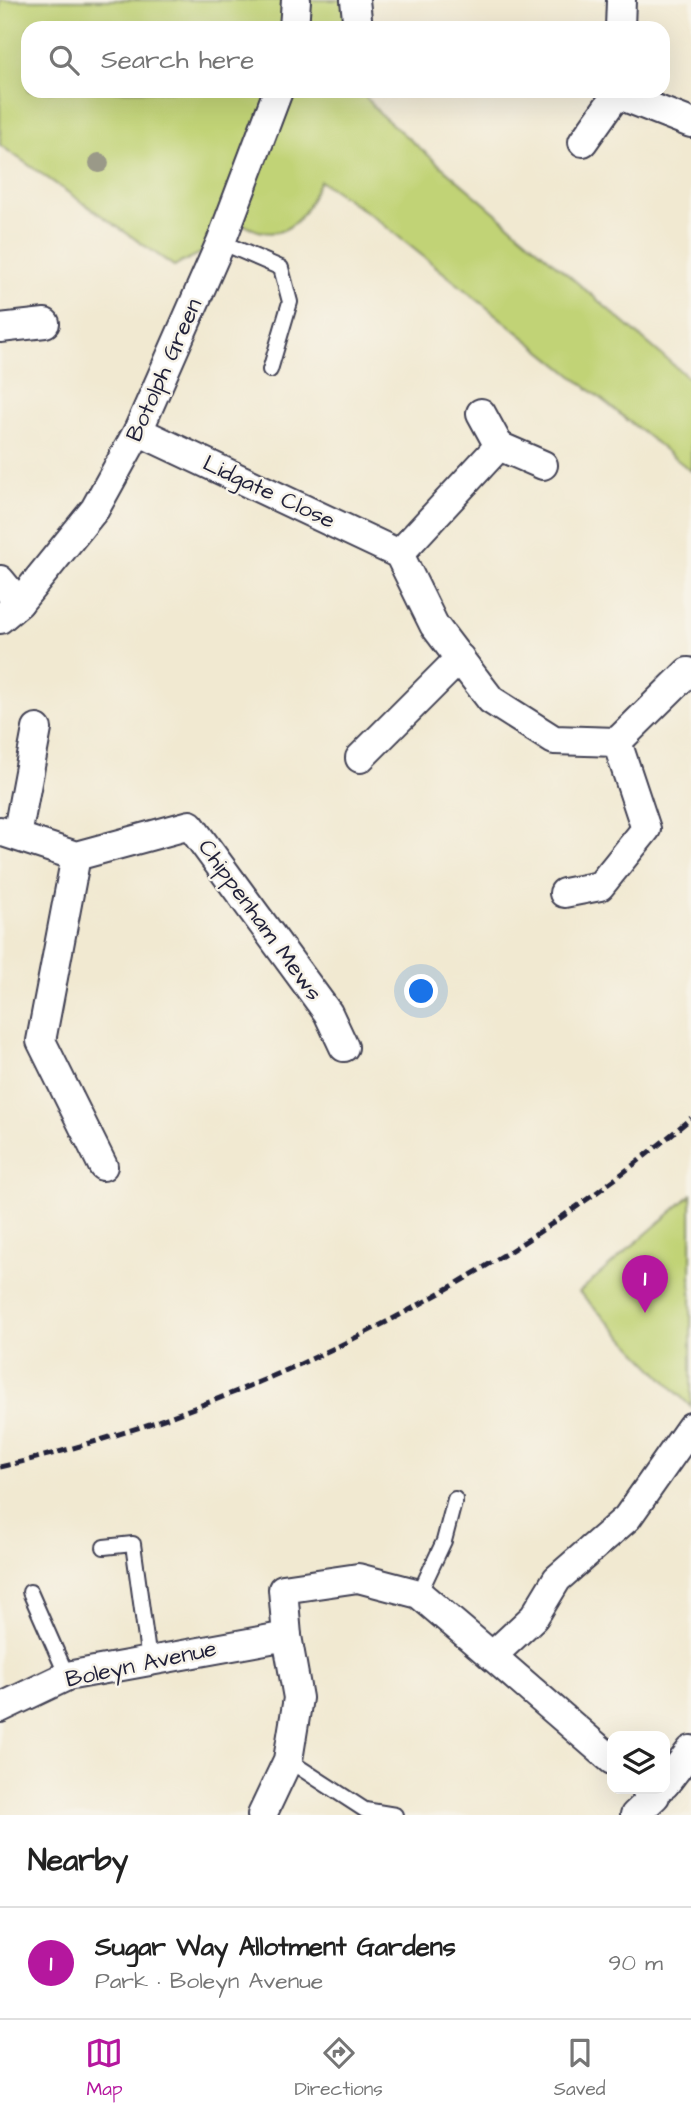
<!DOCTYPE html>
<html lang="en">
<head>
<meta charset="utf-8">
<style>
  :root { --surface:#fff; --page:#f6f6f6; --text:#222; --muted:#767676; --line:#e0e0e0; --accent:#b5179e }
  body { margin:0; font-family:"Architects Daughter",sans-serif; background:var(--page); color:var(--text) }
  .controls { position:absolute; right:21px; bottom:21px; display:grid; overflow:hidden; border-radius:14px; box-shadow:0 7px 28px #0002 }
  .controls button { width:63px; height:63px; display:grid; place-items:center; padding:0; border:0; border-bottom:2px solid var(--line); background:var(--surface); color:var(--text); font:35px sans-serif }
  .you { position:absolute; left:422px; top:992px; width:24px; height:24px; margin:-18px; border:5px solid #fff; border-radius:50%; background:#1a73e8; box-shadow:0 0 0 10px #1a73e833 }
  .badge { display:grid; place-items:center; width:46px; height:46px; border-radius:50%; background:var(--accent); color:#fff; font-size:23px; font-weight:700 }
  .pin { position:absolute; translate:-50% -58px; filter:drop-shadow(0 2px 4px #0008) }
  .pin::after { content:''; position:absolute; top:37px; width:24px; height:21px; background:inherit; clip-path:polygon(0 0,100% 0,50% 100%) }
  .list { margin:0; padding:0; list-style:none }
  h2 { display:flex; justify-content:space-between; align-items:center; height:91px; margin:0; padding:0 28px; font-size:30px }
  h2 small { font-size:23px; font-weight:400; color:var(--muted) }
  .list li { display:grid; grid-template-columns:46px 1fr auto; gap:21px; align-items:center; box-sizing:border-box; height:112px; padding:0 28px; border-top:2px solid var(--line) }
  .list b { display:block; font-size:26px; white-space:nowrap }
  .list p { margin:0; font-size:23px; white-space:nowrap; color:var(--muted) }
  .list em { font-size:23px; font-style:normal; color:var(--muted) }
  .icon { flex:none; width:38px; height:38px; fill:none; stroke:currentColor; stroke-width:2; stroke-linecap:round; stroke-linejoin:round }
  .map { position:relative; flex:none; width:691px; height:1815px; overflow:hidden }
  .search { position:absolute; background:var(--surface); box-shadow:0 7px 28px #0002; left:21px; right:21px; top:21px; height:77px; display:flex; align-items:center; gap:18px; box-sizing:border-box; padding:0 24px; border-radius:21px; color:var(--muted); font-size:26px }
  .sheet { height:203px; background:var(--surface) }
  nav { display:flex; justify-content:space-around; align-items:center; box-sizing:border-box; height:98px; border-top:2px solid var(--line); background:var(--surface); font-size:19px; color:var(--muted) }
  nav a { display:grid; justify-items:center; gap:4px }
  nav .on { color:var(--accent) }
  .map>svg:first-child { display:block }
</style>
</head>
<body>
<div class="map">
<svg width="691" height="1815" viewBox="0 0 691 1815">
  <rect width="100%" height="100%" fill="#f7f3e8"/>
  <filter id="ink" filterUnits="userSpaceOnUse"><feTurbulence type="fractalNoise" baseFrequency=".0143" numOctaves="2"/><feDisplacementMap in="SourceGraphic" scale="14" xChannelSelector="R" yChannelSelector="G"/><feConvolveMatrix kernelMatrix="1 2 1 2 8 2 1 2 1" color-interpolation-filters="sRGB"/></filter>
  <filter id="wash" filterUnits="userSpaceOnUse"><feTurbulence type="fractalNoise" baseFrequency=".00686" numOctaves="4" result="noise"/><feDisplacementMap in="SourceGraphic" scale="28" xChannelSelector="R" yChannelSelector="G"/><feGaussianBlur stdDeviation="1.57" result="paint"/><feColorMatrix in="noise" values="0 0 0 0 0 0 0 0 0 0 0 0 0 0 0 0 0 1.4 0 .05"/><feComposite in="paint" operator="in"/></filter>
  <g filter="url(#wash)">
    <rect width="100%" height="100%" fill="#f1e9d1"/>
    <g fill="#c1d376" stroke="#727a58" stroke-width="2">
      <path d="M0,0H348L344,28H28V91H361L380,114L691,380V471L374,217L320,181C313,192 310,206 302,215C275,248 249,228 221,211L201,253L174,266L0,145Z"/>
      <polygon points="691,1195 691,1407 579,1292"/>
    </g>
  </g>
  <g filter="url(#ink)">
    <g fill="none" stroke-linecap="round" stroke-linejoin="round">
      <defs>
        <g id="lane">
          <polyline points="221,242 281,268 290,302 270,370"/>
          <polyline points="104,1547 133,1544 149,1661"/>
          <polyline points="30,1592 67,1676"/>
          <polyline points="419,1594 444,1541 455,1499"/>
          <polyline points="288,1760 365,1810 395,1815"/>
        </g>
        <g id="street">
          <polyline points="355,0 358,28"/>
          <polyline points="294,28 296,0"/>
          <polyline points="620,28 621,0"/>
          <polyline points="617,91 617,94 691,123"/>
          <polyline points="583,142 617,94"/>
          <polyline points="0,328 45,323"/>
          <polyline points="481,413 499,446"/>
          <polyline points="138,431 399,554 434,625 491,700 554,740 617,742"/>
          <polyline points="399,554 499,446 543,465"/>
          <polyline points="0,580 19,603"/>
          <polyline points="0,619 19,603 95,509 138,431 221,242 278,91"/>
          <polyline points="360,758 460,658"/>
          <polyline points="0,831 76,856 190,825 328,1013 344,1047"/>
          <polyline points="17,836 37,729"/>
          <polyline points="76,856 41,1041 103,1166"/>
          <polyline points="564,893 600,886 646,829 617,742 688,672"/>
          <polyline points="287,1636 283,1589 358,1578 419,1594 492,1656 534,1617 557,1579 627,1518 691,1427"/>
          <polyline points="492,1656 612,1760"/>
          <polyline points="0,1708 67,1676 287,1636 298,1698 288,1760 262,1815"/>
          <polyline points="665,1784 691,1750"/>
          <polyline points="635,1815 655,1796 646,1789"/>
        </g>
      </defs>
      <use href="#lane" stroke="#414052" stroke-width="18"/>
      <use href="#street" stroke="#414052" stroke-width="32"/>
      <use href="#lane" stroke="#fff" stroke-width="14"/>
      <use href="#street" stroke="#fff" stroke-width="28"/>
      <path stroke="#22223b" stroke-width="5" stroke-dasharray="10 5" stroke-linecap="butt" d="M0,1467C245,1410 500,1282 691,1118"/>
    </g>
    <circle fill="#9a9988" cx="99" cy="163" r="10"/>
  </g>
  <g text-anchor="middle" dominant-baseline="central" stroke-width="5" stroke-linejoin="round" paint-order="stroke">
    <g font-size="23" fill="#22223b" stroke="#f7f3e8">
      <text transform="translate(164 370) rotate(-66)">Botolph Green</text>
      <text transform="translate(269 492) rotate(25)">Lidgate Close</text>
      <text transform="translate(260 920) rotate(54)">Chippenham Mews</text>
      <text transform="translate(141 1664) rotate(-12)">Boleyn Avenue</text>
    </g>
  </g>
</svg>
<div class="controls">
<button><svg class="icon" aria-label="layers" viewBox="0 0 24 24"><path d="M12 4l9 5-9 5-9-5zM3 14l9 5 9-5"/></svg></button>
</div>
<div class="you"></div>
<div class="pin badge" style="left:645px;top:1313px">1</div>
<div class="search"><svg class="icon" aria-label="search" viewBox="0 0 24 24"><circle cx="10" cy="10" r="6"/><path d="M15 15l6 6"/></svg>Search here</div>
</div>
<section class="sheet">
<h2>Nearby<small></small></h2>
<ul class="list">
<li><span class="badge">1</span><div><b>Sugar Way Allotment Gardens</b><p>Park · Boleyn Avenue</p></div><em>90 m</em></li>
</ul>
</section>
<nav>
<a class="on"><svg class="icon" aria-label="map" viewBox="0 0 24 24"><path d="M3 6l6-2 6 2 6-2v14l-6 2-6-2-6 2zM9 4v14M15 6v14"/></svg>Map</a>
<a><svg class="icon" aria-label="directions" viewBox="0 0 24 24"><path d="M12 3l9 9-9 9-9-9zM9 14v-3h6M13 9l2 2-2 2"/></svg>Directions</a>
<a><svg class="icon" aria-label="saved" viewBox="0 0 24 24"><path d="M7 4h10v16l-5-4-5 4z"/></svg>Saved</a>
</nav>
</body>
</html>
